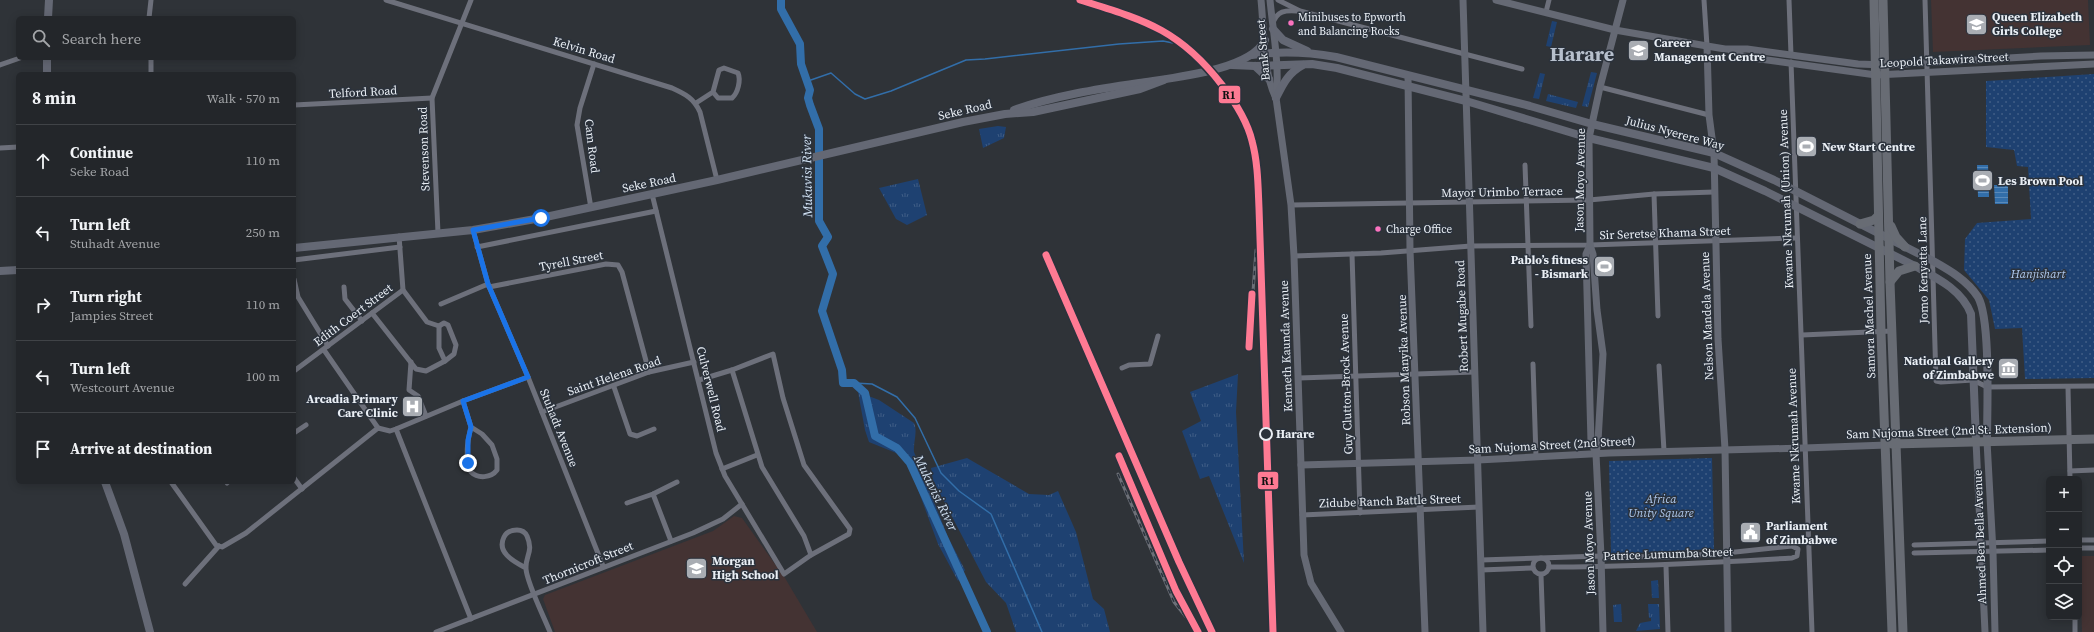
<!DOCTYPE html>
<html lang="en">
<head>
<meta charset="utf-8">
<style>
  :root { --surface:#23262a; --page:#2f3236; --text:#f1f3f6; --muted:#a3a5a8; --line:#404347 }
  body { margin:0; font-family:"Source Serif 4",serif; background:var(--page); color:var(--text) }
  .controls { position:absolute; right:12px; bottom:12px; display:grid; overflow:hidden; border-radius:6px; box-shadow:0 2px 10px #0003 }
  .controls button { width:36px; height:36px; display:grid; place-items:center; padding:0; border:0; border-bottom:1px solid var(--line); background:var(--surface); color:var(--text); font:20px sans-serif }
  .stop { position:absolute; width:12px; height:12px; margin:-9px; border:3px solid #1a73e8; border-radius:50%; background:#fff }
  .stop.end { background:#1a73e8; border-color:#fff; box-shadow:0 1px 4px #0008 }
  .list { margin:0; padding:0; list-style:none }
  h2 { display:flex; justify-content:space-between; align-items:center; height:52px; margin:0; padding:0 16px; font-size:17px }
  h2 small { font-size:13px; font-weight:400; color:var(--muted) }
  .list li { display:grid; grid-template-columns:26px 1fr auto; gap:12px; align-items:center; box-sizing:border-box; height:72px; padding:0 16px; border-top:1px solid var(--line) }
  .list b { display:block; font-size:15px; white-space:nowrap }
  .list p { margin:0; font-size:13px; white-space:nowrap; color:var(--muted) }
  .list em { font-size:13px; font-style:normal; color:var(--muted) }
  .icon { flex:none; width:22px; height:22px; fill:none; stroke:currentColor; stroke-width:2; stroke-linecap:round; stroke-linejoin:round }
  .map { position:relative; flex:none; width:2094px; height:632px; overflow:hidden }
  .search { position:absolute; background:var(--surface); box-shadow:0 2px 10px #0003; left:16px; top:16px; width:280px; height:44px; display:flex; align-items:center; gap:10px; box-sizing:border-box; padding:0 14px; border-radius:6px; color:var(--muted); font-size:15px }
  .panel { position:absolute; background:var(--surface); box-shadow:0 2px 10px #0003; left:16px; top:72px; width:280px; height:412px; border-radius:6px }
  .map>svg:first-child { display:block }
</style>
</head>
<body>
<div class="map">
<svg width="2094" height="632" viewBox="0 0 2094 632">
  <defs>
    <pattern id="grass-tufts" width="24" height="20" patternUnits="userSpaceOnUse"><rect width="24" height="20" fill="#1e4171"/><path d="M3 7l-1-3M5 7V3M7 7l1-3M15 17l-1-3M17 17v-4M19 17l1-3" fill="none" stroke="#3f5d86"/></pattern>
    <pattern id="park-dots" width="8" height="8" patternUnits="userSpaceOnUse"><rect width="8" height="8" fill="#1e4171"/><path d="M2 2h.1M6 6h.1" fill="none" stroke="#3f5d86" stroke-width="1.8" stroke-linecap="round"/></pattern>
    <pattern id="water-rules" width="6" height="5" patternUnits="userSpaceOnUse"><rect width="6" height="5" fill="#326ea9"/><path d="M0 2.5h6" fill="none" stroke="#5a8aba"/></pattern>
  </defs>
  <rect width="100%" height="100%" fill="#2f3338"/>
  <g fill="#433">
    <polygon points="1931,0 2088,0 2090,45 1933,52"/>
    <polygon points="734,516 742,518 785,578 817,632 555,632 543,599 545,595 713,531"/>
    <polygon points="2080,556 2094,556 2094,632 2082,632"/>
  </g>
  <g fill="url(#grass-tufts)">
    <polygon points="1552,21 1557,22 1551,47 1546,46"/>
    <polygon points="1591,72 1597,73 1588,107 1582,106"/>
    <polygon points="1540,73 1545,74 1539,99 1533,98"/>
    <polygon points="1548,94 1578,102 1576,108 1546,101"/>
    <polygon points="998,126 1006,127 1004,138 983,148 979,129"/>
    <polygon points="918,179 927,215 907,225 896,219 879,188"/>
    <polygon points="1238,374 1236,412 1244,563 1209,476 1200,479 1182,431 1201,421 1190,392"/>
    <path d="M858,392L879,400L914,423C918,432 913,442 914,452L948,537L965,570L958,581L938,544L906,457L869,442L865,430Z"/>
    <polygon points="967,458 1029,494 1049,495 1058,491 1076,532 1093,599 1104,609 1110,632 1016,632 1006,603 986,582 933,480 931,468"/>
    <polygon points="1658,580 1659,598 1652,598 1651,581"/>
    <polygon points="1621,604 1622,622 1614,622 1613,605"/>
    <polygon points="1648,604 1659,604 1660,629 1636,631 1640,623 1651,621 1651,618 1649,618"/>
  </g>
  <g fill="url(#park-dots)">
    <polygon points="2094,74 2094,378 2025,379 2022,328 1995,329 1989,300 1964,270 1965,239 1977,223 2031,219 2028,167 2017,166 2014,150 1986,147 1986,81"/>
    <polygon points="1712,458 1714,549 1611,554 1609,461"/>
  </g>
  <g fill="url(#water-rules)">
    <polygon points="1977,165 1988,165 1989,197 1978,197"/>
    <polygon points="1994,185 2008,185 2008,204 1995,204"/>
  </g>
  <g fill="none" stroke-linecap="round" stroke-linejoin="round">
    <g stroke="#326ea9" stroke-width="1.5">
      <polyline points="808,81 831,73 855,94 865,99 891,91 966,60 985,59 1119,44 1163,41 1173,43"/>
      <polyline points="854,383 872,384 897,397 915,418 941,473 959,491 991,514 1042,632"/>
    </g>
    <polyline stroke="#326ea9" stroke-width="8" points="781,0 781,9 800,44 801,64 810,90 808,98 810,105 819,129 819,221 828,237 822,246 833,274 822,311 842,370 843,383 854,383 865,393 875,436 897,448 910,463 987,632"/>
    <g stroke="#6d707b" stroke-width="5">
      <path d="M386,0L672,88C685,94 694,98 700,112L717,180"/>
      <polyline points="1278,0 1300,11 1522,69"/>
      <polyline points="1704,0 1707,46"/>
      <polyline points="1789,0 1791,55"/>
      <polyline points="1925,0 1936,381 1941,382 1973,380 1987,387 2094,386"/>
      <polyline points="1546,12 1549,0"/>
      <polyline points="149,18 151,0"/>
      <path d="M1273,23C1277,11 1285,10 1297,11"/>
      <polyline points="151,58 151,74"/>
      <polyline points="1791,62 1812,632"/>
      <polyline points="0,65 20,58"/>
      <polyline points="1600,87 1709,115"/>
      <path d="M696,103L713,92L718,98H732C738,93 741,80 738,73L724,68L719,70L713,92"/>
      <polyline points="294,105 432,98"/>
      <polyline points="0,148 18,147"/>
      <polyline points="1525,165 1531,326"/>
      <polyline points="652,194 716,453 725,476 784,574 811,555 804,536 762,467 732,370"/>
      <polyline points="1654,194 1658,316"/>
      <polyline points="1291,205 1589,200 1654,194 1714,192"/>
      <polyline points="591,208 577,125 580,108 594,64"/>
      <polyline points="473,230 488,284 528,377 603,566"/>
      <polyline points="438,233 432,98 471,0"/>
      <polyline points="477,247 656,211"/>
      <polyline points="1352,254 1360,513"/>
      <polyline points="1294,256 1381,253 1471,246 1590,245 1796,238"/>
      <polyline points="294,260 400,247"/>
      <polyline points="294,279 298,297 328,346"/>
      <polyline points="344,287 345,299 362,321"/>
      <polyline points="489,287 606,264 618,265 622,272 649,372"/>
      <polyline points="441,304 488,284"/>
      <polyline points="372,313 416,369 426,371 445,361 439,348 439,326 427,322 403,290 399,236"/>
      <polyline points="439,326 444,323 448,325 456,345 454,354 445,361"/>
      <polyline points="1802,335 1892,331"/>
      <polyline points="324,350 378,428"/>
      <polyline points="411,362 409,390 418,396 426,416"/>
      <polyline points="1533,364 1536,457"/>
      <polyline points="1659,366 1664,451"/>
      <polyline points="1122,368 1129,365 1150,364 1158,336"/>
      <polyline points="294,371 403,290"/>
      <polyline points="1299,378 1475,372"/>
      <polyline points="699,380 732,370 773,354 783,398 804,465 850,529 849,534 811,555"/>
      <polyline points="614,387 630,434 637,436 654,429"/>
      <polyline points="2068,387 2070,479"/>
      <path d="M463,401L471,427L482,434L492,445L497,459V470C491,478 478,479 471,472C465,456 467,443 471,427"/>
      <polyline points="542,412 649,372 694,362"/>
      <polyline points="396,429 471,619"/>
      <polyline points="294,433 306,425"/>
      <polyline points="722,469 757,455"/>
      <polyline points="2070,471 2094,470"/>
      <polyline points="294,478 302,489"/>
      <polyline points="171,482 216,545 222,547 246,533 378,428 390,431 396,429 463,401 528,377"/>
      <polyline points="227,483 228,482"/>
      <polyline points="653,494 671,541"/>
      <polyline points="627,503 653,494 677,482"/>
      <polyline points="1302,515 1479,507"/>
      <polyline points="2079,540 2094,540"/>
      <polyline points="1914,545 2049,541"/>
      <polyline points="2079,548 2094,548"/>
      <polyline points="1914,553 2049,550"/>
      <circle cx="1541" cy="566" r="8"/>
      <path d="M1481,560L1601,556L1666,557L1726,553L1792,546L1798,549L1797,556L1792,558C1711,563 1630,567 1549,567"/>
      <polyline points="1666,566 1668,632"/>
      <path d="M526,568C515,562 496,553 504,537C506,533 511,530 517,530C521,530 525,532 527,536C534,552 525,556 526,569C527,583 544,617 550,632"/>
      <polyline points="1481,570 1533,568"/>
      <polyline points="1541,575 1543,632"/>
      <polyline points="185,584 219,546"/>
      <polyline points="2075,617 2075,632"/>
      <polyline points="436,632 693,533 723,519 742,504"/>
    </g>
    <g stroke="#656974" stroke-width="7">
      <path d="M1261,0C1264,28 1263,74 1276,98"/>
      <path d="M1270,0C1273,32 1280,67 1276,98L1291,205L1294,256L1304,555L1311,583L1341,632"/>
      <polyline points="1463,0 1483,632"/>
      <polyline points="1496,0 1615,30 1707,46 1725,49 1747,49 1858,64 1886,65 2041,56 2094,55"/>
      <polyline points="1707,46 1709,115 1714,153 1718,339 1725,449 1728,632"/>
      <polyline points="1731,51 1745,57 1876,75 2094,64"/>
      <polyline points="1408,76 1410,250 1425,632"/>
      <polyline points="1590,245 1586,254 1591,442 1596,453"/>
      <polyline points="1976,441 1985,632"/>
      <polyline points="1987,441 1993,552 1995,632"/>
      <polyline points="1301,465 1478,460 1609,453 1804,448 1887,445"/>
      <polyline points="1603,632 1601,556 1596,454 1598,441 1603,354 1597,310 1593,254 1590,245 1589,138 1600,87 1623,0"/>
    </g>
    <g stroke="#646874" stroke-width="8">
      <polyline points="48,18 49,0"/>
      <polyline points="1273,29 1283,40 1307,51"/>
      <path d="M1252,55C1280,51 1307,52 1336,57L1530,106L1592,124L1714,153L1774,180L1933,261C1949,270 1967,280 1978,297C1991,320 1987,411 1987,441"/>
      <path d="M1232,65L1255,66L1312,64L1337,68L1466,101L1589,138L1714,168L1765,191L1915,266C1937,278 1962,290 1971,314L1976,441"/>
      <polyline points="1255,66 1269,79"/>
      <polyline points="47,74 47,58"/>
      <path d="M1276,98C1283,84 1288,73 1303,65"/>
      <path d="M1014,110C1053,96 1098,89 1139,83C1170,78 1250,71 1265,40"/>
      <polyline points="294,248 473,230 541,218 717,180 963,122 1005,114 1033,112 1140,89 1164,80"/>
      <polyline points="0,271 18,270"/>
      <polyline points="105,482 124,534 150,632"/>
    </g>
    <g stroke="#686c74" stroke-width="9">
      <polyline points="1874,0 1881,332 1892,632"/>
      <polyline points="1883,0 1890,282 1903,632"/>
      <polyline points="1860,224 1874,220 1878,216"/>
      <polyline points="1891,226 1896,237 1905,247"/>
      <polyline points="1890,282 1899,271 1915,266"/>
      <polyline points="1892,444 2094,439"/>
    </g>
    <defs>
      <g id="rail">
        <path d="M1080,0C1144,20 1179,29 1222,85C1235,102 1247,120 1252,141C1258,163 1258,186 1259,208L1273,632"/>
        <polyline points="1046,255 1179,562 1212,632"/>
        <polyline points="1249,347 1256,250"/>
        <polyline points="1119,456 1176,591 1198,632"/>
        <polyline points="1118,474 1174,602 1186,617"/>
      </g>
    </defs>
    <use href="#rail" stroke="#6d7078" stroke-width="3"/>
    <use href="#rail" stroke="#2b323c" stroke-width="1.5" stroke-dasharray="4.5" stroke-linecap="butt"/>
    <defs>
      <g id="rail-1">
        <path d="M1080,0C1144,20 1179,29 1222,85C1235,102 1247,120 1252,141C1258,163 1258,186 1259,208L1273,632"/>
        <polyline points="1046,255 1179,562 1212,632"/>
        <polyline points="1249,347 1252,294"/>
        <polyline points="1119,456 1176,591 1198,632"/>
      </g>
    </defs>
    <use href="#rail-1" stroke="#2b323c" stroke-width="10"/>
    <use href="#rail-1" stroke="#fe7a93" stroke-width="7"/>
  </g>
  <g fill="none" stroke-linecap="round" stroke-linejoin="round">
    <polyline stroke="#1a73e8" stroke-width="5" points="468,463 468,440 471,427 463,401 528,377 488,284 473,230 541,218"/>
  </g>
  <defs>
    <symbol id="university-square" viewBox="-11 -11 22 22"><rect x="-9" y="-9" width="18" height="18" rx="4" fill="#a9adb3" stroke="#2b323c"/><path d="M0-5L7-2L0 1L-7-2ZM-4 1L0 2.5L4 1V4Q0 6-4 4Z" fill="#fff"/></symbol>
    <symbol id="stadium-square" viewBox="-11 -11 22 22"><rect x="-9" y="-9" width="18" height="18" rx="4" fill="#a9adb3" stroke="#2b323c"/><path d="M0-5a6.5 5 0 1 0 0 10a6.5 5 0 1 0 0-10ZM-3.5-1.8h7v3.6h-7Z" fill="#fff"/></symbol>
    <symbol id="museum-square" viewBox="-11 -11 22 22"><rect x="-9" y="-9" width="18" height="18" rx="4" fill="#a9adb3" stroke="#2b323c"/><path d="M0-6L6-3V-2H-6V-3ZM-5-1h2V3h-2ZM-1-1h2V3h-2ZM3-1h2V3H3ZM-6 4H6V6H-6Z" fill="#fff"/></symbol>
    <symbol id="hospital-square" viewBox="-11 -11 22 22"><rect x="-9" y="-9" width="18" height="18" rx="4" fill="#a9adb3" stroke="#2b323c"/><path d="M-5-5h3v3.5h4V-5h3V5h-3V1.5h-4V5h-3Z" fill="#fff"/></symbol>
    <symbol id="civic-square" viewBox="-11 -11 22 22"><rect x="-9" y="-9" width="18" height="18" rx="4" fill="#a9adb3" stroke="#2b323c"/><path d="M-.6-6.5H3V-4.5H.6V-3L4-1V1h2V6H-6V1h2V-1L-.6-3ZM-1.2 2.5V6h2.4V2.5Z" fill="#fff"/></symbol>
    <symbol id="school-square" viewBox="-11 -11 22 22"><rect x="-9" y="-9" width="18" height="18" rx="4" fill="#a9adb3" stroke="#2b323c"/><path d="M0-5L7-2L0 1L-7-2ZM-4 1L0 2.5L4 1V4Q0 6-4 4Z" fill="#fff"/></symbol>
  </defs>
  <g fill-rule="evenodd">
    <use href="#university-square" x="1964" y="12" width="25" height="25"/>
    <use href="#university-square" x="1626" y="38" width="25" height="25"/>
    <use href="#stadium-square" x="1794" y="134" width="25" height="25"/>
    <use href="#stadium-square" x="1970" y="168" width="25" height="25"/>
    <use href="#stadium-square" x="1592" y="254" width="25" height="25"/>
    <use href="#museum-square" x="1996" y="356" width="25" height="25"/>
    <use href="#hospital-square" x="400" y="394" width="25" height="25"/>
    <use href="#civic-square" x="1738" y="520" width="25" height="25"/>
    <use href="#school-square" x="684" y="556" width="25" height="25"/>
  </g>
  <g fill="#fc73be" stroke="#2b323c" stroke-width="1.5">
    <circle cx="1291" cy="23" r="3.5"/>
    <circle cx="1378" cy="229" r="3.5"/>
  </g>
  <circle fill="#2b323c" stroke="#eaeff5" stroke-width="2" cx="1266" cy="434" r="6"/>
  <g text-anchor="middle" dominant-baseline="central" stroke-width="3" stroke-linejoin="round" paint-order="stroke">
    <g font-size="11" fill="#eaeff5" stroke="#2b323c" text-anchor="start">
      <text x="1298" y="17">Minibuses to Epworth<tspan x="1298" dy="14">and Balancing Rocks</tspan></text>
      <text x="1386" y="229">Charge Office</text>
    </g>
    <g font-size="12" font-weight="bold" fill="#eaeff5" stroke="#2b323c" text-anchor="start">
      <text x="1992" y="17">Queen Elizabeth<tspan x="1992" dy="14">Girls College</tspan></text>
      <text x="1654" y="43">Career<tspan x="1654" dy="14">Management Centre</tspan></text>
      <text x="1822" y="147">New Start Centre</text>
      <text x="1998" y="181">Les Brown Pool</text>
      <text x="1588" y="260" text-anchor="end">Pablo’s fitness<tspan x="1588" dy="14">- Bismark</tspan></text>
      <text x="1994" y="361" text-anchor="end">National Gallery<tspan x="1994" dy="14">of Zimbabwe</tspan></text>
      <text x="398" y="399" text-anchor="end">Arcadia Primary<tspan x="398" dy="14">Care Clinic</tspan></text>
      <text x="1766" y="526">Parliament<tspan x="1766" dy="14">of Zimbabwe</tspan></text>
      <text x="712" y="561">Morgan<tspan x="712" dy="14">High School</tspan></text>
    </g>
    <g font-size="12" fill="#eaeff5" stroke="#2b323c">
      <text transform="translate(584 50) rotate(17)">Kelvin Road</text>
      <text transform="translate(1263 50) rotate(-95)">Bank Street</text>
      <text transform="translate(1944 60) rotate(-3)">Leopold Takawira Street</text>
      <text transform="translate(363 92) rotate(-3)">Telford Road</text>
      <text transform="translate(965 110) rotate(-13)">Seke Road</text>
      <text transform="translate(1675 133) rotate(15)">Julius Nyerere Way</text>
      <text transform="translate(592 146) rotate(83)">Cam Road</text>
      <text transform="translate(424 149) rotate(-92)">Stevenson Road</text>
      <text transform="translate(1580 180) rotate(-89)">Jason Moyo Avenue</text>
      <text transform="translate(649 183) rotate(-12)">Seke Road</text>
      <text transform="translate(1502 192) rotate(-1)">Mayor Urimbo Terrace</text>
      <text transform="translate(1786 199) rotate(-92)">Kwame Nkrumah (Union) Avenue</text>
      <text transform="translate(1665 233) rotate(-2)">Sir Seretse Khama Street</text>
      <text transform="translate(571 261) rotate(-11)">Tyrell Street</text>
      <text transform="translate(1923 270) rotate(-91)">Jomo Kenyatta Lane</text>
      <text transform="translate(353 315) rotate(-37)">Edith Coert Street</text>
      <text transform="translate(1462 316) rotate(-92)">Robert Mugabe Road</text>
      <text transform="translate(1707 316) rotate(-92)">Nelson Mandela Avenue</text>
      <text transform="translate(1869 316) rotate(-92)">Samora Machel Avenue</text>
      <text transform="translate(1286 346) rotate(-92)">Kenneth Kaunda Avenue</text>
      <text transform="translate(1404 360) rotate(-92)">Robson Manyika Avenue</text>
      <text transform="translate(614 376) rotate(-19)">Saint Helena Road</text>
      <text transform="translate(1346 384) rotate(-92)">Guy Clutton-Brock Avenue</text>
      <text transform="translate(711 389) rotate(76)">Culverwell Road</text>
      <text transform="translate(559 428) rotate(68)">Stuhadt Avenue</text>
      <text transform="translate(1949 431) rotate(-2)">Sam Nujoma Street (2nd St. Extension)</text>
      <text transform="translate(1794 436) rotate(-92)">Kwame Nkrumah Avenue</text>
      <text transform="translate(1552 445) rotate(-3)">Sam Nujoma Street (2nd Street)</text>
      <text transform="translate(1390 501) rotate(-2)">Zidube Ranch Battle Street</text>
      <text transform="translate(1980 537) rotate(-92)">Ahmed Ben Bella Avenue</text>
      <text transform="translate(1589 543) rotate(-92)">Jason Moyo Avenue</text>
      <text transform="translate(1668 554) rotate(-2)">Patrice Lumumba Street</text>
      <text transform="translate(588 563) rotate(-22)">Thornicroft Street</text>
    </g>
    <g font-size="12" font-style="italic" fill="#aec8ed" stroke="#2b323c">
      <text x="2038" y="274">Hanjishart</text>
      <text x="1661" y="499">Africa<tspan x="1661" dy="14">Unity Square</tspan></text>
    </g>
    <g font-size="12" font-weight="bold" fill="#eaeff5" stroke="#2b323c" text-anchor="start">
      <text x="1276" y="434">Harare</text>
    </g>
    <g font-size="13" font-style="italic" fill="#d1e1f3" stroke="#2b323c">
      <text transform="translate(807 176) rotate(-91)">Mukuvisi River</text>
      <text transform="translate(936 493) rotate(64)">Mukuvisi River</text>
    </g>
    <g font-size="20" font-weight="bold" fill="#b7c0cd" stroke="#2b323c">
      <text x="1582" y="54">Harare</text>
    </g>
  </g>
  <g stroke="#2b323c" stroke-width="1.5">
    <rect x="1218" y="85" width="23" height="19" rx="4" fill="#fe7a93"/>
    <rect x="1257" y="471" width="22" height="19" rx="4" fill="#fe7a93"/>
  </g>
  <g font-size="11" text-anchor="middle" font-weight="bold" fill="#111">
    <text x="1229" y="99">R1</text>
    <text x="1268" y="485">R1</text>
  </g>
</svg>
<div class="controls">
<button>+</button>
<button>−</button>
<button><svg class="icon" aria-label="locate" viewBox="0 0 24 24"><circle cx="12" cy="12" r="6"/><path d="M12 2v4M12 18v4M2 12h4M18 12h4"/></svg></button>
<button><svg class="icon" aria-label="layers" viewBox="0 0 24 24"><path d="M12 4l9 5-9 5-9-5zM3 14l9 5 9-5"/></svg></button>
</div>
<div class="stop" style="left:541px;top:218px"></div>
<div class="stop end" style="left:468px;top:463px"></div>
<div class="search"><svg class="icon" aria-label="search" viewBox="0 0 24 24"><circle cx="10" cy="10" r="6"/><path d="M15 15l6 6"/></svg>Search here</div>
<section class="panel">
<h2>8 min<small>Walk · 570 m</small></h2>
<ul class="list">
<li><svg class="icon" aria-label="ahead" viewBox="0 0 24 24"><path d="M12 20V5M6 11l6-6 6 6"/></svg><div><b>Continue</b><p>Seke Road</p></div><em>110 m</em></li>
<li><svg class="icon" aria-label="left" viewBox="0 0 24 24"><path d="M17 20v-9H6M10 6l-5 5 5 5"/></svg><div><b>Turn left</b><p>Stuhadt Avenue</p></div><em>250 m</em></li>
<li><svg class="icon" aria-label="right" viewBox="0 0 24 24"><path d="M7 20v-9h11M14 6l5 5-5 5"/></svg><div><b>Turn right</b><p>Jampies Street</p></div><em>110 m</em></li>
<li><svg class="icon" aria-label="left" viewBox="0 0 24 24"><path d="M17 20v-9H6M10 6l-5 5 5 5"/></svg><div><b>Turn left</b><p>Westcourt Avenue</p></div><em>100 m</em></li>
<li><svg class="icon" aria-label="arrive" viewBox="0 0 24 24"><path d="M6 21V4h12l-3 4 3 4H6"/></svg><div><b>Arrive at destination</b></div></li>
</ul>
</section>
</div>
</body>
</html>
